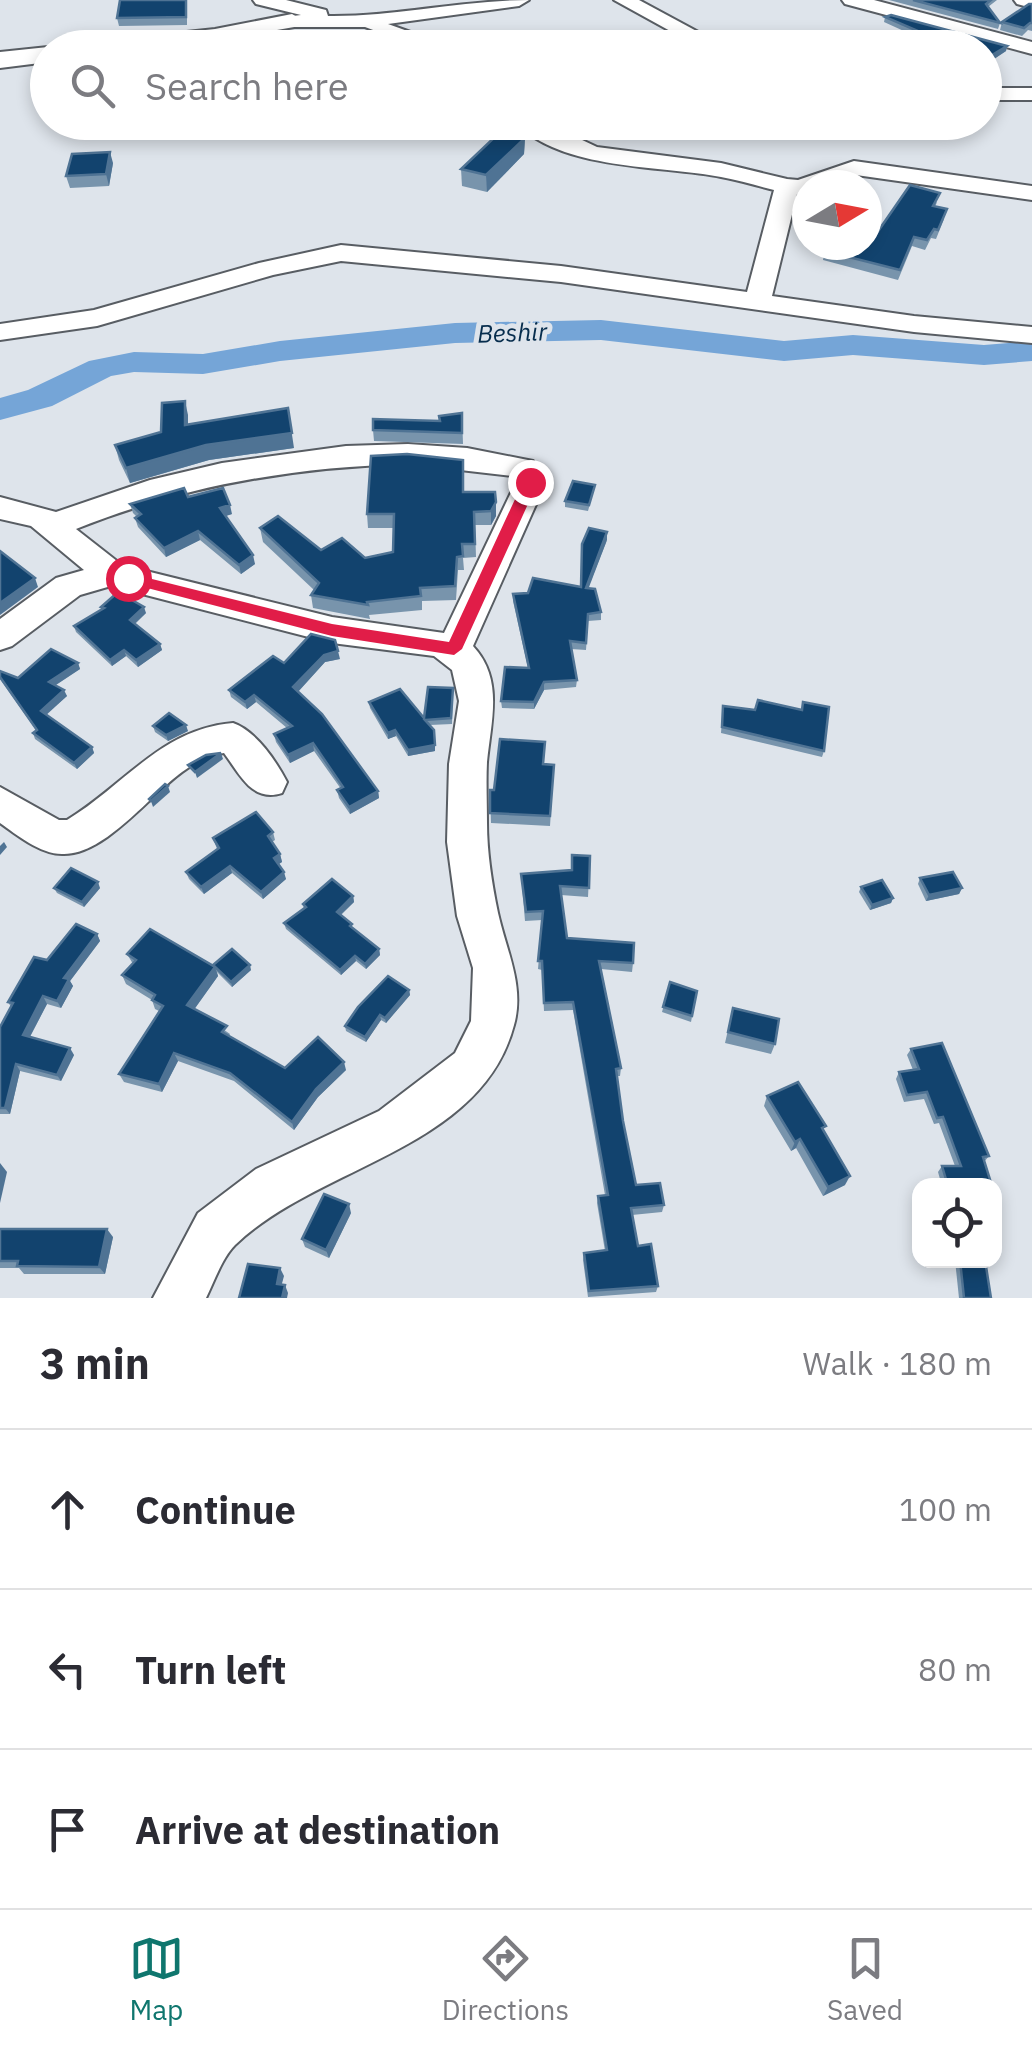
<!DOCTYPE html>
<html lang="en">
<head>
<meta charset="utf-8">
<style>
  :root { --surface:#fff; --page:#f2f2f3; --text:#2b2b33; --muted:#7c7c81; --line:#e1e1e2; --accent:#0f766e }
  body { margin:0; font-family:"IBM Plex Sans",sans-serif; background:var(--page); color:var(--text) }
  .controls { position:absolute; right:30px; bottom:30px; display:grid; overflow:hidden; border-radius:20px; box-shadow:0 5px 15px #0003 }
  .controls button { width:90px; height:90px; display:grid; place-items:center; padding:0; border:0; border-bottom:2px solid var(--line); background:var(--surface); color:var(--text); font:50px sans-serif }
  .compass { position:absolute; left:792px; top:170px; width:90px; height:90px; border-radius:50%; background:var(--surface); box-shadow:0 5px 15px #0003; rotate:80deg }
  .stop { position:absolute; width:30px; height:30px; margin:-22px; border:8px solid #e11d48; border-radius:50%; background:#fff }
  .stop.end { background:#e11d48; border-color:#fff; box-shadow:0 2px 10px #0008 }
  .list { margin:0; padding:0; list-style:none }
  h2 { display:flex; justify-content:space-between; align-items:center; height:130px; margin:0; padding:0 40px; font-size:42px }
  h2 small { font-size:32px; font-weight:400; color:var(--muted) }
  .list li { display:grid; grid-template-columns:65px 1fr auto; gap:30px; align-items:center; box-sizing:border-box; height:160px; padding:0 40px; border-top:2px solid var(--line) }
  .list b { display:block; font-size:38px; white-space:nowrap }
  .list em { font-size:32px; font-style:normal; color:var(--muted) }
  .icon { flex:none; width:55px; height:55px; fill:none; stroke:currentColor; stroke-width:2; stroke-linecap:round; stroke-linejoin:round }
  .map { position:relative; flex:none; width:1032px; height:1298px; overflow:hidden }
  .search { position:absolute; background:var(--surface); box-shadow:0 5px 15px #0003; left:30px; right:30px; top:30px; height:110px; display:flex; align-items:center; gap:25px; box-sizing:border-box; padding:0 35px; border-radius:55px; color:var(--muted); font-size:38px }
  .sheet { height:610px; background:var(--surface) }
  nav { display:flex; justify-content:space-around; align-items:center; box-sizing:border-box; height:140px; border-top:2px solid var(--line); background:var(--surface); font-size:28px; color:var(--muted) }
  nav a { display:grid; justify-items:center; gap:5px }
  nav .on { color:var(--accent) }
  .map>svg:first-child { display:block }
</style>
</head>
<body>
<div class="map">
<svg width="1032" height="1298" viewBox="0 0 1032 1298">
  <rect width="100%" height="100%" fill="#dee4eb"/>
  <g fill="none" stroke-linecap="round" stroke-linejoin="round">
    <polygon fill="#75a5d7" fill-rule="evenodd" points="601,320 784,341 853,335 984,345 1032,341 1032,361 984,365 853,355 784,361 601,340 455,343 280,361 203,374 134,372 111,376 52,406 0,420 0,398 28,390 89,361 134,352 203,354 280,341 455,323"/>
    <defs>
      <g id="minor">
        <path d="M253,0H286L326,10L328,16C395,17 461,0 529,0L519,6L388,24L455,48H422L365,27H292L282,21L285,17L301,15L256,4Z"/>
        <polygon points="614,0 639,0 728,48 701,48"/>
        <polygon points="842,0 874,0 1032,42 1032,54 845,4"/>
        <polygon points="1014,0 1032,0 1032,8 1017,4"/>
        <rect x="984" y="88" width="48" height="12"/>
        <path d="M515,122H544L597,147L721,163L787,179L798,180L854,161L1032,186V200L856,175L828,185H807V192L797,194L772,296L914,316L1032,327V343L914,332L561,282L341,261L273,275L97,326L0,340V324L94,310L259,263L341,245L561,266L747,292L774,190C757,186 739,180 721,177C660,165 562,171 515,122Z"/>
        <path d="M408,444L467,448L533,461L546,482L473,646C504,679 491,721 487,762C486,782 487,803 487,823C487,853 492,884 498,913C506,950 525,986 514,1025C481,1150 318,1165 235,1245C222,1258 214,1282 206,1298H153L198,1213L256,1169L379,1111L455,1053L471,1021L473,968L457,916L447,842L449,764L459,701L452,670L434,656L332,643L111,586L80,595L12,646L0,650V619L56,578L84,570L31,526L0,519V497L56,512L150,480L222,463L346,446ZM408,464L512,476L516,482L444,633L332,617L122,565L76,529C183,486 292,467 408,464Z"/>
        <path d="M233,723C256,731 276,761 287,782L282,793C252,803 240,774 224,753C207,755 195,763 182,772C150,795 104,856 62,854C40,854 17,835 0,823V787L59,820H67C125,785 161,729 233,723Z"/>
      </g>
      <g id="major">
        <polygon points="292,14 304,21 300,26 175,48 89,48 101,41 215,29"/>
        <polygon points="48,47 52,48 48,48 48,62 0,68 0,52"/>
      </g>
    </defs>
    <use href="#minor" stroke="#585d63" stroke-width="4"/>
    <use href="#major" stroke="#585d63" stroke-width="4"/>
    <use href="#minor" fill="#fff" fill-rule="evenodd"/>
    <use href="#major" fill="#fff" fill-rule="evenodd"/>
  </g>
  <g fill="#7894ac">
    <polygon points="120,0 187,0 187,25 119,26 117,18"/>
    <polygon points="889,0 997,0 988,7 1000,23 998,29"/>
    <polygon points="1032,4 1032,31 1028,30 1022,36 1000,30 1002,22"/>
    <polygon points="885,17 1007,46 1006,51 991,61 984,59 984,48 939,47 884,22"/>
    <polygon points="89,122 120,122 120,124 90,126"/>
    <polygon points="525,138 524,154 487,192 462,186 461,169"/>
    <polygon points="113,163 109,186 70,188 66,176"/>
    <polygon points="937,202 935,207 944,219 936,239 931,238 925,250 912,246 898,280 823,260 825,251 872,240"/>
    <polygon points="462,413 463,444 374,441 373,430 439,421"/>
    <polygon points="188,415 188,424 294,448 209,460 130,483 119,460 115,445 161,432"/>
    <polygon points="595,485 588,511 565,507 565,501"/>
    <polygon points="463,492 495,492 496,516 491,525 475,525 476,557 463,558 464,570 458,570 456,600 422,601 422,610 369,615 370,619 313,608 311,595 314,590 263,542 260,528 321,550 365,558 393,552 393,528 368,528 367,514"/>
    <polygon points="188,497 232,514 226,516 255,564 241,574 200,540 166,557 138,527 135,518 137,517 133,513 130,504"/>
    <polygon points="607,540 588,588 601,612 601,620 588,621 586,650 571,649 577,680 576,687 544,690 534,709 502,708 501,701 528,668 513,601 513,594 581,587"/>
    <polygon points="101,607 146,613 135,624 160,644 162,650 138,667 126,656 112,666 76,632 74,626 102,610"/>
    <polygon points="340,659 325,662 298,692 378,791 379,798 350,814 339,798 337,790 341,789 314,751 290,763 276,742 274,734 287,728 256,702 247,709 231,697 229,690 284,663"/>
    <polygon points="78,663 80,669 56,685 67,696 46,714 92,747 94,753 77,769 35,739 33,733 36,730 0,679 0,671 18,678"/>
    <polygon points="453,688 452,724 430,725 434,730 435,751 408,756 396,736 388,739 370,708 369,702 424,718"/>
    <polygon points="723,706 755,710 802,710 824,751 822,757 721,733"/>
    <polygon points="153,726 188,731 168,741 155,732"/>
    <polygon points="544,764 554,765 550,826 491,823 490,790 494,790"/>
    <polygon points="273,832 275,840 272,842 280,854 282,862 278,864 286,879 263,899 232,873 204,894 189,879 186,872 217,849 213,838"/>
    <polygon points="590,856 588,897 561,895 567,938 633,963 632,972 601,969 621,1068 620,1076 617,1076 623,1121 636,1185 664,1205 662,1212 632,1215 638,1246 658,1286 656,1292 588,1297 583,1260 584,1253 605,1251 597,1203 598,1196 605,1195 573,1010 544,1011 542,970 538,969 542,920 525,921 521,874 571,870"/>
    <polygon points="920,878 962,888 959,894 926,901 918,884"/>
    <polygon points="861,887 893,898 891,903 870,910 859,892"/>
    <polygon points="54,888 100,888 84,907 57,893"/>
    <polygon points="353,896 354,902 341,915 353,929 379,949 380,955 366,969 356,961 341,975 286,929 284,923 304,909 303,904"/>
    <polygon points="97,934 100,941 70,981 73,986 61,1008 47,1004 30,1037 74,1055 61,1081 20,1071 10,1114 0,1114 0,1027 11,1007 8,1002"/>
    <polygon points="127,954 251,970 232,987 217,972 218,976 194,1009 230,1034 229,1036 285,1068 346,1070 318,1097 294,1130 234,1081 178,1061 162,1092 124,1082 119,1074 159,1011 155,1009 152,1000 126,984 122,975 133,964"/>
    <polygon points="670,982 697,991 691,1022 662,1012"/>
    <polygon points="409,990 410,995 386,1023 381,1020 366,1042 346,1031 345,1026"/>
    <polygon points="733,1008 775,1044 771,1054 725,1043"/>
    <polygon points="911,1049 989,1156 984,1162 992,1186 942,1186 938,1172 942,1166 955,1166 939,1123 934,1124 924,1099 904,1102 896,1079 899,1072 913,1070 907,1055"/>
    <polygon points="767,1096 845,1185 823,1196 796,1148 791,1151 764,1106"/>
    <polygon points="351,1213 329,1258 305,1247 302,1239"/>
    <polygon points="0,1229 113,1237 105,1274 24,1274 19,1268 0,1268"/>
    <polygon points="955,1260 985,1260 991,1298 959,1298"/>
  </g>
  <g fill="#4f7394">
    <polygon points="1007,46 1006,51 991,61 992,55"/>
    <polygon points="525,138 524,154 487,192 486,175"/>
    <polygon points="110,152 113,163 109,186 106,174"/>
    <polygon points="185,401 188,415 188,440 185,425"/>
    <polygon points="288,408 294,448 209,460 130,483 126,468"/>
    <polygon points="496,502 496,516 491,525 491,511"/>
    <polygon points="230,505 232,514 222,517 220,508"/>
    <polygon points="198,531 200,540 166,557 164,548"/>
    <polygon points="607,532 607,540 586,595 586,588"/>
    <polygon points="253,555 255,564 241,574 239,565"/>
    <polygon points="35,578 38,587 0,615 0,603"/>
    <polygon points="144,607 146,613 132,626 130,620"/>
    <polygon points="160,644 162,650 138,667 136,660"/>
    <polygon points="124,650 126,656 112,666 110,660"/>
    <polygon points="338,651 340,659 325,662 295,695 293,687 324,655"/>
    <polygon points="78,663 80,669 51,688 49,682"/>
    <polygon points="544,682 544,690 534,709 534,702"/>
    <polygon points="64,690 67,696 44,717 41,711"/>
    <polygon points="254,695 256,702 247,709 245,702"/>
    <polygon points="186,725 188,731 168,741 166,735"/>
    <polygon points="395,730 396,736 388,739 388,733"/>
    <polygon points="313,743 314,751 290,763 288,755"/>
    <polygon points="435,745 435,751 408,756 408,750"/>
    <polygon points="92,747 94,753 77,769 74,763"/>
    <polygon points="221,753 223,759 197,778 195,772"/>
    <polygon points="168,786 170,792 153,807 151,801"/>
    <polygon points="378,791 379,798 350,814 349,807"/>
    <polygon points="4,842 7,847 0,855 0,846"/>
    <polygon points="280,854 282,862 276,866 274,858"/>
    <polygon points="230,866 232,873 204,894 201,887"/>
    <polygon points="284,872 286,879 263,899 261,892"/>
    <polygon points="98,882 100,888 84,907 82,902"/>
    <polygon points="962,888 959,894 926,901 929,895"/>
    <polygon points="353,896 354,902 338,917 337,912"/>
    <polygon points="893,898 891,903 870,910 872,905"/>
    <polygon points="97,934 100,941 70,981 73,986 61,1008 57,1001 64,978"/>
    <polygon points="379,949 380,955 366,969 365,964"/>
    <polygon points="355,956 356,961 341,975 340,970"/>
    <polygon points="250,965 251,970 232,987 231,982"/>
    <polygon points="215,967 218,976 191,1014 187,1005"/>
    <polygon points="409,990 410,995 386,1023 385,1018"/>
    <polygon points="43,996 47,1004 27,1042 23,1035"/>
    <polygon points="380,1015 381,1020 366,1042 365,1037"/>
    <polygon points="70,1048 74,1055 61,1081 57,1075"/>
    <polygon points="174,1053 178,1061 162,1092 159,1084"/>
    <polygon points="344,1062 346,1070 318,1097 294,1130 292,1122 316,1089"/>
    <polygon points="16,1064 20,1071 10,1114 5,1108"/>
    <polygon points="800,1139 796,1148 791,1151 795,1142"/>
    <polygon points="0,1163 7,1172 0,1203"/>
    <polygon points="850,1176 845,1185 823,1196 828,1187"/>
    <polygon points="349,1204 351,1213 329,1258 326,1250"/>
    <polygon points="107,1229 113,1237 105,1274 99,1267"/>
    <polygon points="280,1268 284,1276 280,1291 277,1284"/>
    <polygon points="285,1285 288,1293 287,1298 282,1298"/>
  </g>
  <g fill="#12436e" stroke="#4f7394" stroke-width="2.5">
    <polygon points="120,0 186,0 186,17 117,18"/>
    <polygon points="913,0 991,0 986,4 1000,23"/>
    <polygon points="1029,4 1032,4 1032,23 1030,23 1024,28 1002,22"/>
    <polygon points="891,15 1007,46 992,55 984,53 984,48 963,48 941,41 885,17"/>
    <polygon points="543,40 556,48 515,48"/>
    <polygon points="312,41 325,48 305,48"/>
    <polygon points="500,132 525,138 486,175 461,169"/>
    <polygon points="110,152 106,174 66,176 72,154"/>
    <polygon points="910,185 940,193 933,206 947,209 938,230 934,229 927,240 914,237 900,270 825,251 829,245 867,245 867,239 872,240"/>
    <polygon points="185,401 185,425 288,408 292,433 206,445 126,468 115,445 161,432 162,403"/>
    <polygon points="462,413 462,433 373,430 373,419 440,421 439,416"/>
    <polygon points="407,454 463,460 463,492 495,492 496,502 491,511 474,512 475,544 462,544 463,556 457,557 455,586 420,588 421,596 367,602 368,605 311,595 319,583 260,528 278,516 321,550 342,538 365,558 393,552 394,514 367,514 371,456"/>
    <polygon points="573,481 595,485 589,505 565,501"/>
    <polygon points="184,488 188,497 223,488 230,505 220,508 253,555 239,565 198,531 164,548 135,518 141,514 130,504"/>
    <polygon points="589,528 607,532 586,588 595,589 601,612 588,614 586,643 570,641 577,680 544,682 534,702 501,701 505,667 529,668 513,594 528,593 533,578 581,587 582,544"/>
    <polygon points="0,551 35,578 0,603"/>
    <polygon points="118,592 144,607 130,620 160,644 136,660 124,650 110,660 74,626 104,608 101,607"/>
    <polygon points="311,634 335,640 338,651 324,655 293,687 322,714 378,791 349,807 337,790 343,787 313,743 288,755 274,734 292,726 254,695 245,702 229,690 273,656 284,663"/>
    <polygon points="51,649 78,663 49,682 64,690 41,711 92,747 74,763 33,733 37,730 0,677 0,671 18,678"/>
    <polygon points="428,687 453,688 451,718 425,720 434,730 435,745 408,750 395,730 388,733 369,702 400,689 424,718"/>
    <polygon points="758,700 802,710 803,702 829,707 824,751 722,727 723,706 755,710"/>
    <polygon points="169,713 186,725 166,735 153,726"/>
    <polygon points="500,739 545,742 543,764 554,765 550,816 490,813 490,790 494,790"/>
    <polygon points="221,753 195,772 188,765 206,755"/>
    <polygon points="165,784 168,786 151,801 149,799"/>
    <polygon points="256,812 273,832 268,836 280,854 274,858 284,872 261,892 230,866 201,887 186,872 219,848 213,838"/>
    <polygon points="572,855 590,856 589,888 560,886 567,938 634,943 633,963 599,961 621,1068 616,1069 623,1121 636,1185 660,1183 664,1205 631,1208 638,1246 651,1244 658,1286 589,1291 584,1253 607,1250 598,1196 608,1195 573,1002 544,1003 542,961 538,961 543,911 526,912 521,874 572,870"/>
    <polygon points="71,868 98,882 82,902 54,888"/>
    <polygon points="953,872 962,888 929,895 920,878"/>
    <polygon points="332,879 353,896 337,912 352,924 350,926 379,949 365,964 355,956 340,970 284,923 306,907 303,904"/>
    <polygon points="882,880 893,898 872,905 861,887"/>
    <polygon points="76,924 97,934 64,978 69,979 57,1001 43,996 23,1035 70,1048 57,1075 16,1064 5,1108 0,1108 0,1027 13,1003 8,1002 34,957 47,960"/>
    <polygon points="150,929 215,967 187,1005 227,1026 222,1032 285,1068 318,1037 344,1062 316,1089 292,1122 230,1073 174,1053 159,1084 119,1074 163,1006 152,1000 155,995 122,975 136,960 127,954"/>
    <polygon points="232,949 250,965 231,982 213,965"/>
    <polygon points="388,976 409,990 385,1018 380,1015 365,1037 345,1026 358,1007"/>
    <polygon points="670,982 697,991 692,1016 663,1007"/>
    <polygon points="733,1008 779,1019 775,1044 728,1032"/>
    <polygon points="942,1043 989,1156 983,1157 992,1186 948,1186 942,1166 961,1166 943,1117 937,1118 927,1092 907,1095 899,1072 919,1069 911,1049"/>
    <polygon points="798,1082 826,1126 822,1128 850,1176 828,1187 800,1139 795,1142 767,1096"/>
    <polygon points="324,1194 349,1204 326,1250 302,1239"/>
    <polygon points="0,1229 107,1229 99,1267 17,1266 18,1261 0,1261"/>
    <polygon points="960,1260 985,1260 991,1298 964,1298"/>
    <polygon points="248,1264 280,1268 277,1284 285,1285 282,1298 239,1298"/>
  </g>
  <polygon fill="#e11d48" points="530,478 538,482 462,649 454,655 332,636 128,583 121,578 128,573 332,624 449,642 523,482"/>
  <g text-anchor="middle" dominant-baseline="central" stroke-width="10" stroke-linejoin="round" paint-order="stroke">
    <g font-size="25" font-style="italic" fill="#072d4d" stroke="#dee4eb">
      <text transform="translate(512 332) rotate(-2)">Beshir</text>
    </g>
  </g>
</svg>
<div class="controls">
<button><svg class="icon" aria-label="locate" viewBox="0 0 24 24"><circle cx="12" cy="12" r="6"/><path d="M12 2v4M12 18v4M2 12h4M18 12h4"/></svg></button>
</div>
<svg class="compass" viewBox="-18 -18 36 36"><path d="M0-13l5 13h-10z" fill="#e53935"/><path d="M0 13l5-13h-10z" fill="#7c7c81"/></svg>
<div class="stop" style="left:128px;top:578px"></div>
<div class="stop end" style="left:530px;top:482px"></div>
<div class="search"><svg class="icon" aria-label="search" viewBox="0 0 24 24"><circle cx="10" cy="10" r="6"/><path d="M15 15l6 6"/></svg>Search here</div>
</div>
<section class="sheet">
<h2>3 min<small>Walk · 180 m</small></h2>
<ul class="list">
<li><svg class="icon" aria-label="ahead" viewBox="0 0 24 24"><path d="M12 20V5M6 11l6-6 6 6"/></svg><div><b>Continue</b></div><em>100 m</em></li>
<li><svg class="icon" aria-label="left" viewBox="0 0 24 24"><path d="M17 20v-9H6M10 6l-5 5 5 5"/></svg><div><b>Turn left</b></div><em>80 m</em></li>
<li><svg class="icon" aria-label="arrive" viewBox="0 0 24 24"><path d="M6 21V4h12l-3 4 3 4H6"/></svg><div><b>Arrive at destination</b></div></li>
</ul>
</section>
<nav>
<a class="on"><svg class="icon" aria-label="map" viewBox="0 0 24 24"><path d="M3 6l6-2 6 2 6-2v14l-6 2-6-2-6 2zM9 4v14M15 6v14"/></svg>Map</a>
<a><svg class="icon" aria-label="directions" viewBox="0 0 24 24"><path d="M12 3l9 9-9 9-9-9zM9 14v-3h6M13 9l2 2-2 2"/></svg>Directions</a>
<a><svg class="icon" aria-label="saved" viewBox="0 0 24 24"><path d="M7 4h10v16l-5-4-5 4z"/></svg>Saved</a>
</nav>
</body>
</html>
